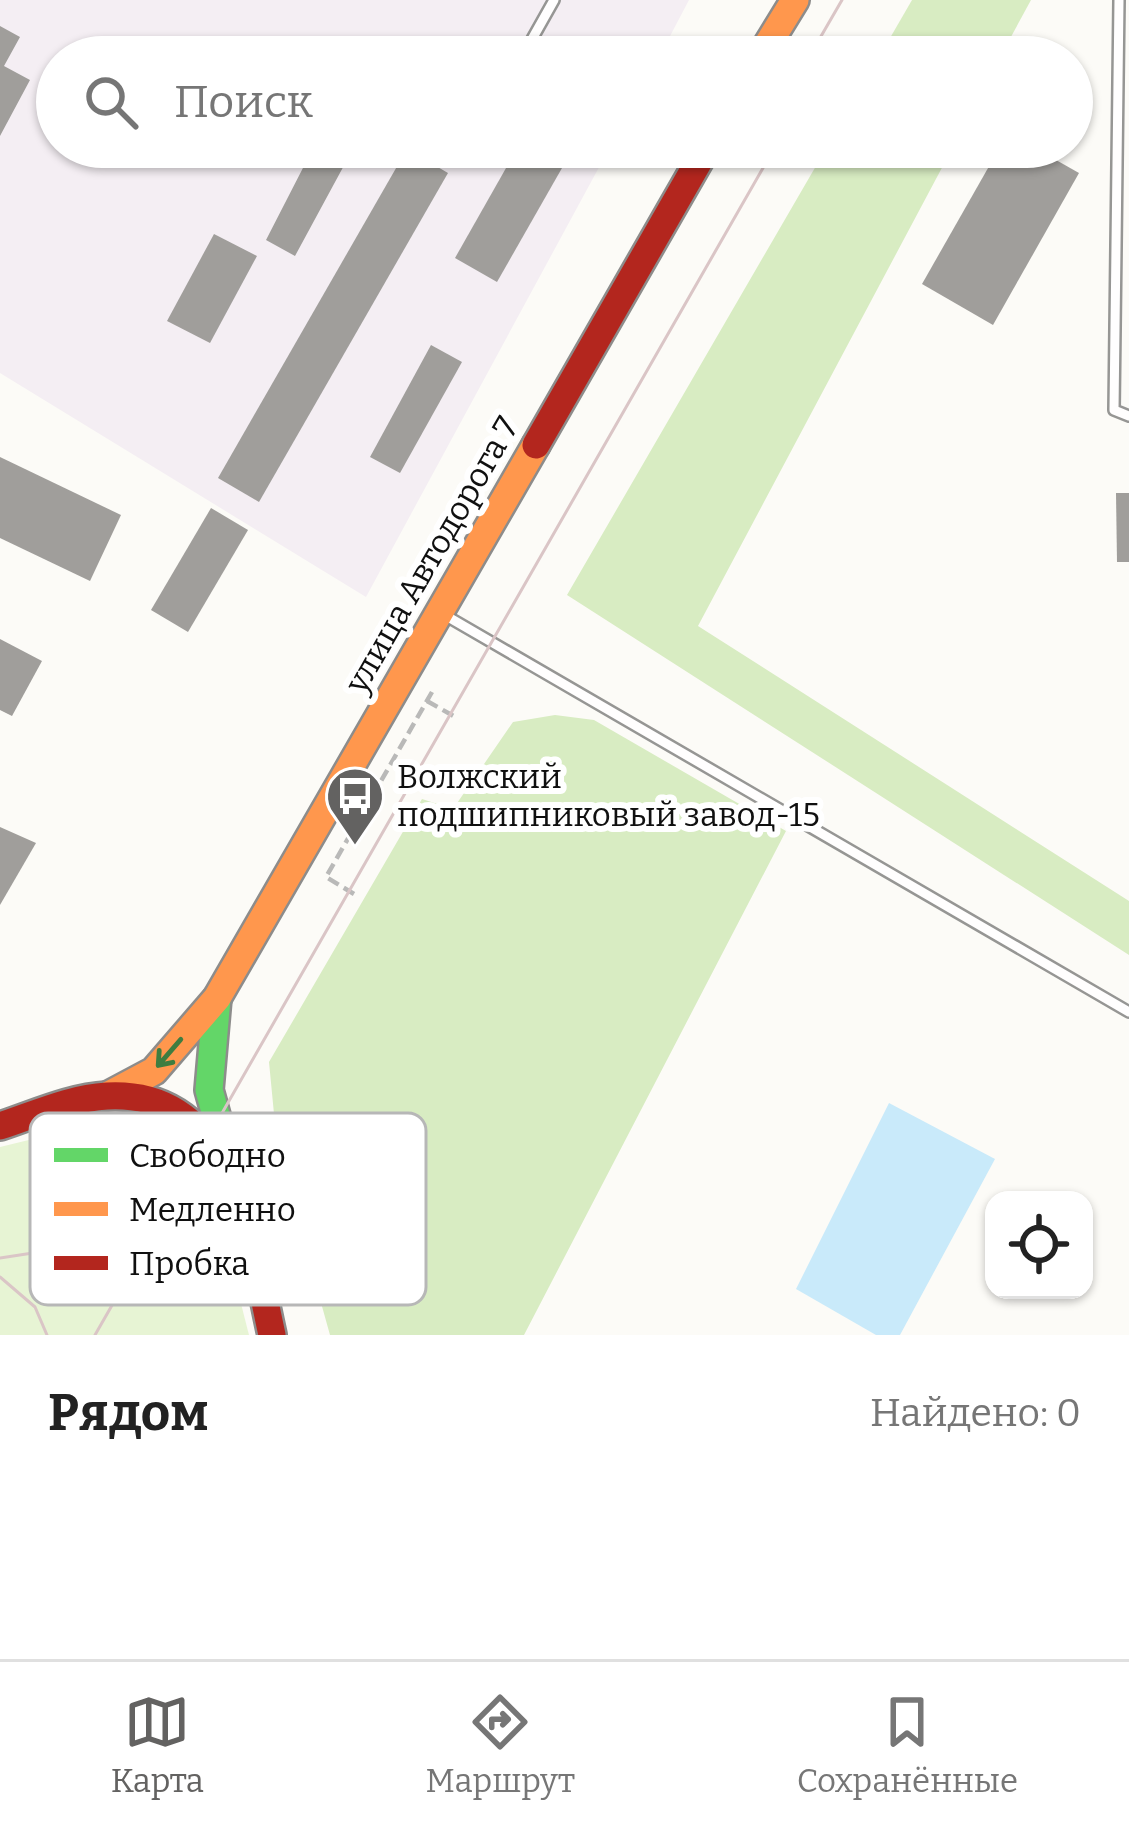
<!DOCTYPE html>
<html lang="ru">
<head>
<meta charset="utf-8">
<style>
  :root { --surface:#fff; --page:#f2f2f2; --text:#222; --muted:#767676; --line:#e0e0e0; --accent:#636261 }
  body { margin:0; font-family:Bitter,serif; background:var(--page); color:var(--text) }
  .controls { position:absolute; right:36px; bottom:36px; display:grid; overflow:hidden; border-radius:24px; box-shadow:0 3px 9px #0004 }
  .controls button { width:108px; height:108px; display:grid; place-items:center; padding:0; border:0; border-bottom:3px solid var(--line); background:var(--surface); color:var(--text); font:60px sans-serif }
  .list { margin:0; padding:0; list-style:none }
  h2 { display:flex; justify-content:space-between; align-items:center; height:156px; margin:0; padding:0 48px; font-size:51px }
  h2 small { font-size:39px; font-weight:400; color:var(--muted) }
  .icon { flex:none; width:66px; height:66px; fill:none; stroke:currentColor; stroke-width:2; stroke-linecap:round; stroke-linejoin:round }
  .map { position:relative; flex:none; width:1129px; height:1335px; overflow:hidden }
  .search { position:absolute; background:var(--surface); box-shadow:0 3px 9px #0004; left:36px; right:36px; top:36px; height:132px; display:flex; align-items:center; gap:30px; box-sizing:border-box; padding:0 42px; border-radius:66px; color:var(--muted); font-size:45px }
  .sheet { height:324px; background:var(--surface) }
  nav { display:flex; justify-content:space-around; align-items:center; box-sizing:border-box; height:168px; border-top:3px solid var(--line); background:var(--surface); font-size:33px; color:var(--muted) }
  nav a { display:grid; justify-items:center; gap:6px }
  nav .on { color:var(--accent) }
  .map>svg:first-child { display:block }
</style>
</head>
<body>
<div class="map">
<svg width="1129" height="1335" viewBox="0 0 1129 1335">
  <rect width="100%" height="100%" fill="#fcfbf7"/>
  <polygon fill="#f4eef3" points="0,0 689,0 659,57 57,57 57,147 610,147 366,597 0,373"/>
  <polygon fill="#e7f4d4" points="123,1117 178,1131 202,1151 249,1335 0,1335 0,1147"/>
  <g fill="#d8ecc2">
    <polygon points="912,0 1031,0 1000,57 879,57"/>
    <polygon points="827,147 953,147 698,626 1129,901 1129,955 567,595"/>
    <polygon points="555,715 594,720 786,831 524,1335 330,1335 277,1145 269,1062 422,799 453,809 513,722"/>
  </g>
  <polygon fill="#c9eafa" points="889,1103 995,1159 900,1335 876,1335 796,1289"/>
  <g fill="#a09e9b">
    <polygon points="0,26 20,37 4,66 30,80 0,136"/>
    <polygon points="342,44 367,57 335,57"/>
    <polygon points="270,147 354,147 295,256 266,240 305,164"/>
    <polygon points="518,147 574,147 497,282 455,258"/>
    <polygon points="1000,147 1033,147 1079,173 993,325 922,284"/>
    <polygon points="407,149 448,173 259,502 218,478"/>
    <polygon points="214,234 257,256 210,343 167,321"/>
    <polygon points="431,345 462,362 400,473 370,457"/>
    <polygon points="0,457 121,515 90,581 0,538"/>
    <polygon points="1116,493 1129,493 1129,562 1117,562"/>
    <polygon points="211,508 248,530 188,632 151,610"/>
    <polygon points="0,639 42,661 12,716 0,710"/>
    <polygon points="0,827 36,843 0,905"/>
  </g>
  <g fill="none" stroke-linecap="round" stroke-linejoin="round">
    <defs>
      <g id="lane">
        <polyline points="1119,0 1114,410 1129,416"/>
        <polyline points="522,57 554,0"/>
        <polyline points="443,614 1129,1012"/>
      </g>
      <polyline id="fast" points="217,998 209,1090 228,1158"/>
      <g id="slow">
        <polyline points="760,57 795,0"/>
        <polyline points="109,1095 154,1071 217,998 536,445"/>
      </g>
      <g id="jam">
        <polyline points="536,445 707,147"/>
        <path d="M0,1126C34,1115 70,1098 107,1096C234,1089 251,1241 272,1335"/>
      </g>
    </defs>
    <use href="#lane" stroke="#969694" stroke-width="14"/>
    <use href="#fast" stroke="#8d8c8b" stroke-width="32"/>
    <use href="#slow" stroke="#8d8c8b" stroke-width="32"/>
    <use href="#jam" stroke="#8d8c8b" stroke-width="32"/>
    <g stroke="#b9b9b8" stroke-width="4.5" stroke-dasharray="12 6" stroke-linecap="butt">
      <polyline points="427,701 457,718"/>
      <polyline points="354,894 326,877 432,692"/>
    </g>
    <use href="#lane" stroke="#fffefe" stroke-width="9"/>
    <use href="#fast" stroke="#63d668" stroke-width="27"/>
    <use href="#slow" stroke="#ff974d" stroke-width="27"/>
    <use href="#jam" stroke="#b3261e" stroke-width="27"/>
    <g stroke="#dac5c6" stroke-width="3">
      <polyline points="809,57 842,0"/>
      <polyline points="0,1258 72,1247 169,1189"/>
      <polyline points="0,1277 35,1307 47,1335"/>
      <polyline points="95,1335 775,147"/>
    </g>
  </g>
  <defs><path id="oneway-shaft" d="M-6 0H5M1.5-3L5.5 0L1.5 3" fill="none" stroke-width="1.6" stroke-linecap="round" stroke-linejoin="round" transform="scale(3)"/></defs>
  <use stroke="#3e7d40" href="#oneway-shaft" transform="translate(169 1053) rotate(131)"/>
  <defs>
    <symbol id="bus-pin" viewBox="-11 -11 22 30"><path d="M0 17L-7.5 6A9.5 9.5 0 1 1 7.5 6Z" fill="#636261" stroke="#fff"/><path d="M-5-6H5V4H4V6H2V4H-2V6H-4V4H-5ZM-3.5-4V0h7V-4ZM-3.5 1.2v1.5H-2V1.2ZM2 1.2v1.5H3.5V1.2Z" fill="#fff"/></symbol>
  </defs>
  <g fill-rule="evenodd">
    <use href="#bus-pin" x="322" y="763" width="66" height="90"/>
  </g>
  <g text-anchor="middle" dominant-baseline="central" stroke-width="12" stroke-linejoin="round" paint-order="stroke">
    <g font-size="33" fill="#101010" stroke="#fff">
      <text transform="translate(432 555) rotate(-60)">улица Автодорога 7</text>
    </g>
    <g font-size="33" fill="#101010" stroke="#fff" text-anchor="start">
      <text x="397" y="777">Волжский<tspan x="397" dy="38">подшипниковый завод-15</tspan></text>
    </g>
  </g>
  <rect x="30" y="1113" width="396" height="192" rx="18" fill="#fff" stroke="#b7b7b7" stroke-width="3"/>
  <rect x="54" y="1148" width="54" height="14" fill="#63d668"/>
  <rect x="54" y="1202" width="54" height="14" fill="#ff974d"/>
  <rect x="54" y="1256" width="54" height="14" fill="#b3261e"/>
  <g font-size="33" fill="#101010">
    <text x="129" y="1167">Свободно</text>
    <text x="129" y="1221">Медленно</text>
    <text x="129" y="1275">Пробка</text>
  </g>
</svg>
<div class="controls">
<button><svg class="icon" aria-label="locate" viewBox="0 0 24 24"><circle cx="12" cy="12" r="6"/><path d="M12 2v4M12 18v4M2 12h4M18 12h4"/></svg></button>
</div>
<div class="search"><svg class="icon" aria-label="search" viewBox="0 0 24 24"><circle cx="10" cy="10" r="6"/><path d="M15 15l6 6"/></svg>Поиск</div>
</div>
<section class="sheet">
<h2>Рядом<small>Найдено: 0</small></h2>
<ul class="list">
</ul>
</section>
<nav>
<a class="on"><svg class="icon" aria-label="map" viewBox="0 0 24 24"><path d="M3 6l6-2 6 2 6-2v14l-6 2-6-2-6 2zM9 4v14M15 6v14"/></svg>Карта</a>
<a><svg class="icon" aria-label="directions" viewBox="0 0 24 24"><path d="M12 3l9 9-9 9-9-9zM9 14v-3h6M13 9l2 2-2 2"/></svg>Маршрут</a>
<a><svg class="icon" aria-label="saved" viewBox="0 0 24 24"><path d="M7 4h10v16l-5-4-5 4z"/></svg>Сохранённые</a>
</nav>
</body>
</html>
